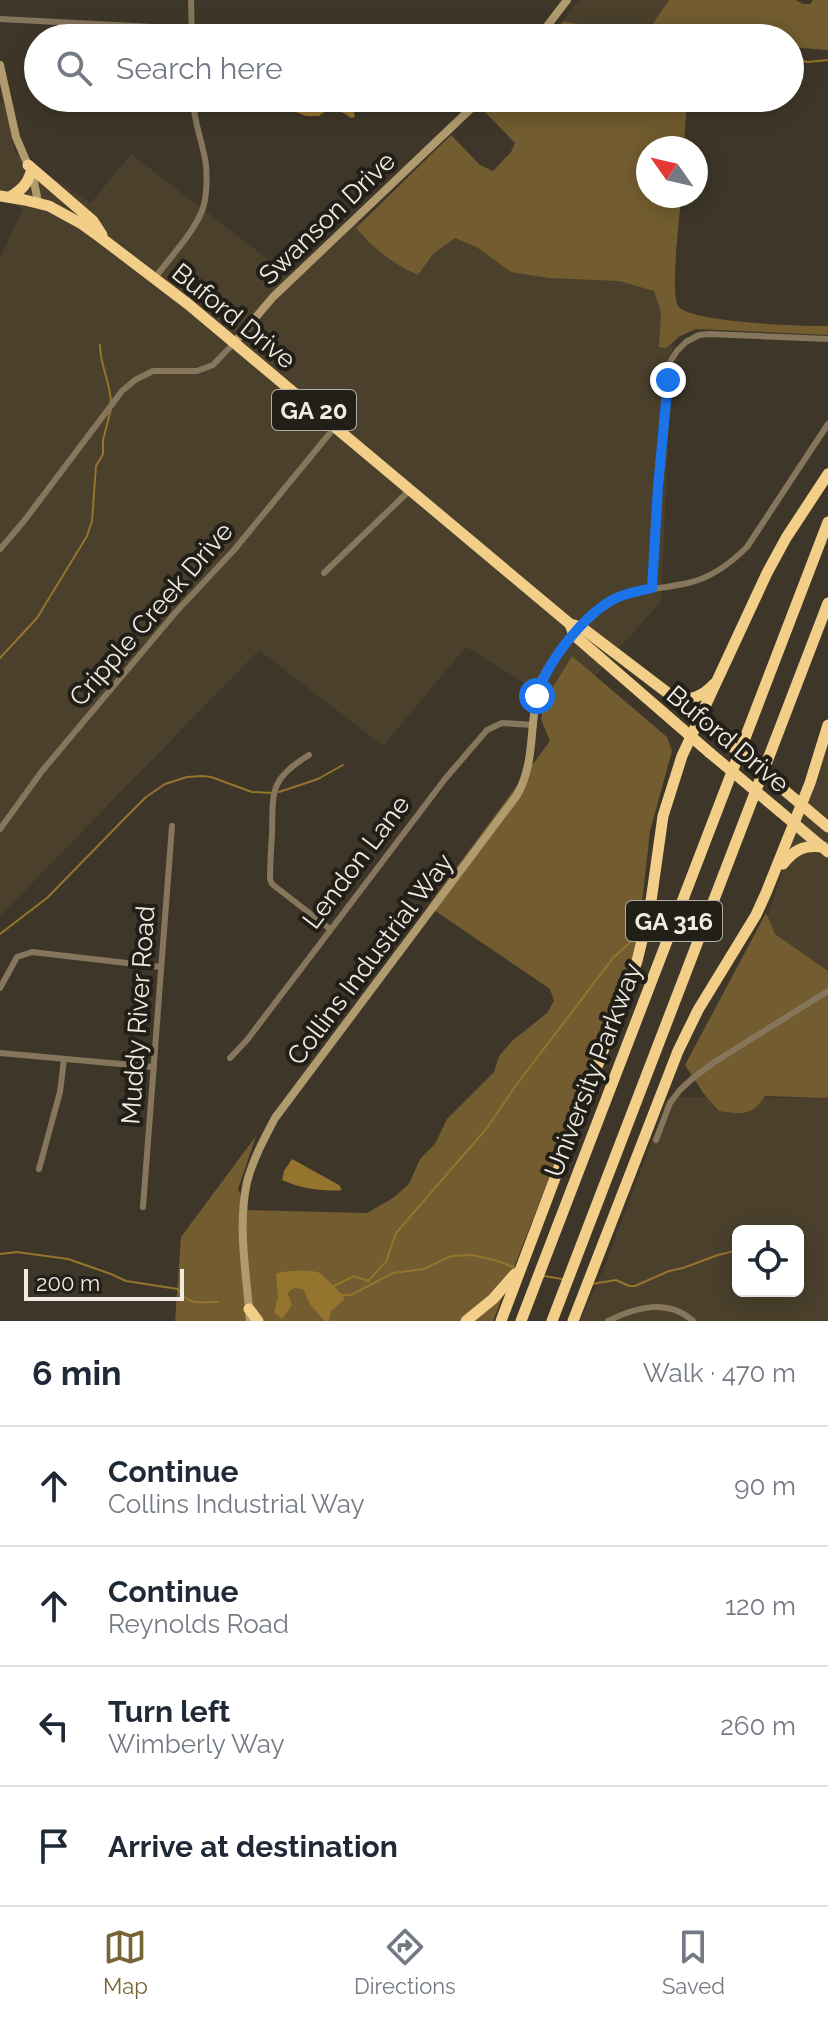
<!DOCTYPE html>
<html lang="en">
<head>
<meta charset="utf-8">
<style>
  :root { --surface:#fff; --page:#f6f6f7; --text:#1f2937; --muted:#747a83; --line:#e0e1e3; --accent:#776536 }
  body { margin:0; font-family:Raleway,sans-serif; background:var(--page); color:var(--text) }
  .controls { position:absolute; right:24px; bottom:24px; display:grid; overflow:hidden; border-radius:12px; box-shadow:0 4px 20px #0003 }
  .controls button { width:72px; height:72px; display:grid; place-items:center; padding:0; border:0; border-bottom:2px solid var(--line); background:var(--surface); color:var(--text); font:40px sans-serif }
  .compass { position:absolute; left:636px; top:136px; width:72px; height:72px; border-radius:50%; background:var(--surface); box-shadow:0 4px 20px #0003; rotate:304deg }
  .scale { position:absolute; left:24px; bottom:20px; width:160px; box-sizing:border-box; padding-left:8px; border:4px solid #efebe2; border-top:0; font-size:22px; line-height:28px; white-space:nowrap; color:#efebe2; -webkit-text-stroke:6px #221e18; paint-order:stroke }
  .stop { position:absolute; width:24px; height:24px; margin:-18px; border:6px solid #1a73e8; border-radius:50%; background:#fff }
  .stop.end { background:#1a73e8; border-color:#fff; box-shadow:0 2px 8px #0008 }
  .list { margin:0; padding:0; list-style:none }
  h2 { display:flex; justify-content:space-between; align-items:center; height:104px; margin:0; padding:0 32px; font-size:34px }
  h2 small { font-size:26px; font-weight:400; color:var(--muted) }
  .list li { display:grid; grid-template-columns:52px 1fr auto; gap:24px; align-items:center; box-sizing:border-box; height:120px; padding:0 32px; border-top:2px solid var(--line) }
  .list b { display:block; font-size:30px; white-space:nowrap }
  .list p { margin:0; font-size:26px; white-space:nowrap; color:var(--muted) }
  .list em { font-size:26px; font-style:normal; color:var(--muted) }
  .icon { flex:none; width:44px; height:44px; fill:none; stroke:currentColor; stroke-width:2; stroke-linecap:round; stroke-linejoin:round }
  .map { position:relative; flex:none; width:828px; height:1321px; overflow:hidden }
  .search { position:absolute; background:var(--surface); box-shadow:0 4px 20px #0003; left:24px; right:24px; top:24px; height:88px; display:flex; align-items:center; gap:20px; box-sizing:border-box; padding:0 28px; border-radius:44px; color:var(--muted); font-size:30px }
  .sheet { height:584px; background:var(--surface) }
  nav { display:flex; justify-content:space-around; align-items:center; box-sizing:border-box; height:112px; border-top:2px solid var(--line); background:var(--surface); font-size:22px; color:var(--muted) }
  nav a { display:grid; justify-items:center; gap:4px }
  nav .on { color:var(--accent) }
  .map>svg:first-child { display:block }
</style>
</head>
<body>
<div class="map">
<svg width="828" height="1321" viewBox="0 0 828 1321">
  <rect width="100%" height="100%" fill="#3e3729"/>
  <g fill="#4a402c" fill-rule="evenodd">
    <polygon points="579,0 669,0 643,38 605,38 584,25 563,21"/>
    <polygon points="0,103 6,103 15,153 91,203 131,154 291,277 355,219 409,266 451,223 675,286 661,601 565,710 561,705 466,647 383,746 259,650 0,916 0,258 23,209 0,196"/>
    <polygon points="828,732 828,976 761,936"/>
    <path d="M828,1088V1321H580L606,1263L668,1097L806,1098ZM738,1231H798V1291H738Z"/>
  </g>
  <g fill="#725c30">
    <polygon points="669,0 795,0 804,4 810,4 813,0 828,0 828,50 790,47 790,38 643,38"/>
    <polygon points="563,21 584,25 605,38 548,38"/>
    <path d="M490,98H687L684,148H648V196H681C680,218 670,290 678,306C687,322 807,327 828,326V335L696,329L680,336L666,348L659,347L661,312L654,291L619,281L549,278L511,272L478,248L455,238L433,254L418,275C392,263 375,250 356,228L451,135L480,165L493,171L511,152L515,143L481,108Z"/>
    <polygon points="572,656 667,737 672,751 650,831 637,947 588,1079 493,1321 175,1321 181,1237 256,1136 238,1189 248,1210 367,1213 393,1198 409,1184 420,1159 435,1144 447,1119 494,1072 499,1056 512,1041 547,1013 554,1001 550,989 428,906 550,741 541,719 544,702"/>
    <path d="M766,913L775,934L828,971V1098L765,1096C752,1117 742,1114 719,1111L704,1094L685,1065Z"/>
  </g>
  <g fill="#95742d">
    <path d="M285,98H342L348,106L353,107L355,117L351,118C342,110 328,107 319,116H306L284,107L282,103Z"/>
    <path d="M292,1159L339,1185L342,1190C322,1192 300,1188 282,1180L284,1171Z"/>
    <path d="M292,1271C300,1271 313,1270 320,1273C322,1274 342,1294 344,1297L343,1301L331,1311L329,1321H325L311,1306L303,1289L295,1288L289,1291L288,1294L292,1305L282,1319L274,1312L278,1297L276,1273Z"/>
  </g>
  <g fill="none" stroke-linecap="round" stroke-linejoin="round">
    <g stroke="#95742d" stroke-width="2">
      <polyline points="790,58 807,62 828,60"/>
      <path d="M100,345C100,365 110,382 111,402"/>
      <polyline points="0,658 37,618 87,536 92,521 96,466 103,454 103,440 111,409"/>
      <polyline points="279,792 318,779 343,765"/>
      <polyline points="0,934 47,898 130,813 146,797 165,784 187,777 203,776 211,777 252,792 272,793"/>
      <path d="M0,1254L17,1252L68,1259L111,1274L126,1281L178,1289C187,1306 201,1302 218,1302"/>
      <polyline points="544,1276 562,1279"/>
      <polyline points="592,1284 616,1280 629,1286 635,1286 669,1271 683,1268 718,1255 738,1250"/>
      <polyline points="334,1286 354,1276 368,1281 386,1262 396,1233 487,1128 514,1088 613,958 638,935"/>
      <polyline points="342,1295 351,1295 393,1273 424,1269 451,1256 472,1255 498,1261 515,1268"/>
    </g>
    <g stroke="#86775c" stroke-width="6">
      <polyline points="191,0 192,38"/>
      <polyline points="0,19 192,29"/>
      <path d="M154,279C168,260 196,230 203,208C207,195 207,178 206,165C203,142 193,121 193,98"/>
      <polyline points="0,549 24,521 122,391 135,380 153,371 197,371 213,365 234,343"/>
      <polyline points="324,573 410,490"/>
      <polyline points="652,588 658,487 670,362 677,351 686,342 699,335 709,334 828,339"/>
      <path d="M581,627C615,587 642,593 688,583C711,578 731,563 747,547L828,424"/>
      <path d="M309,755C269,779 273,792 272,834C271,849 270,864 270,879L272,884L330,929"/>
      <polyline points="0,829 42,771 175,613 234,550 335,427"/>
      <polyline points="0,988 17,957 32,952 161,967"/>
      <polyline points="0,1053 154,1067"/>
      <polyline points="230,1058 247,1040 445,779 487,730 502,723 534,725"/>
      <polyline points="656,1140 670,1103 680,1090 693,1078 713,1063 828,991"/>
      <polyline points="39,1169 60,1092 64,1059"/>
      <polyline points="143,1207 172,826"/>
      <path d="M608,1321C636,1307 668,1298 693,1321"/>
    </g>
    <g stroke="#b19b6e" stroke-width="8">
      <polyline points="538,38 567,0"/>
      <polyline points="0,65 16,137 33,177 38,202"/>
      <polyline points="234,343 273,297 482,98"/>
      <path d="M250,1321C247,1275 237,1228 247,1182C253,1159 264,1139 275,1118L517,795C537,760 528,721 540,684C547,665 563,648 576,632"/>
    </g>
    <g stroke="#f2ce88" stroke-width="11">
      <polyline points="28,165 93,221 102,235"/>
      <polyline points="0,196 25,200 49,206 82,224 100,237 188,304 570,624 581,627 673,697 717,734"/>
      <path d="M10,197C21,190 27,185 31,172"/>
      <polyline points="570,624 574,635 710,753"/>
      <path d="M673,697C691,701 702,697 714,684"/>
      <polyline points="784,790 828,827"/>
      <polyline points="777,809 828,852"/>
      <path d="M783,864C795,849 804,845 823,847"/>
      <polyline points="249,1309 258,1321"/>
      <polyline points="466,1321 493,1299 515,1274"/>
      <polyline points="501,1321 637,961 650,908 663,816 682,756 767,573 786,538 828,474"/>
      <polyline points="521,1321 828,522"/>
      <polyline points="552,1321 828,603"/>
      <polyline points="573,1321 678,1051 698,1010 756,915 766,893 810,783 828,725"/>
    </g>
    <g stroke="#f2ce88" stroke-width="11">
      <polyline points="717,734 784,790"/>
      <polyline points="710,753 777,809"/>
    </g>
  </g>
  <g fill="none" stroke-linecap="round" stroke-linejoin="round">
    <path stroke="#1a73e8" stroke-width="10" d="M537,696C546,663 584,614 616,598C627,593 640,591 652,588L658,487L668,380"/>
  </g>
  <g text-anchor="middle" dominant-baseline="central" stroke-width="8" stroke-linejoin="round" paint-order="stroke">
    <g fill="#221e18" stroke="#b2aea5" stroke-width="2">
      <rect x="272" y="390" width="84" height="40" rx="6"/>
      <rect x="626" y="901" width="96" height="40" rx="6"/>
    </g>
    <g font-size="24" font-weight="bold" fill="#efebe2">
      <text x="314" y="410">GA 20</text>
      <text x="674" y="921">GA 316</text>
    </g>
    <g font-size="26" fill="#efebe2" stroke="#221e18">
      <text transform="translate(327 218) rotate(-44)">Swanson Drive</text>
      <text transform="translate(234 316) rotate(39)">Buford Drive</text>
      <text transform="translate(151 614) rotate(-49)">Cripple Creek Drive</text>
      <text transform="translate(728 739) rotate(40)">Buford Drive</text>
      <text transform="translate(356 862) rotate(-53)">Lendon Lane</text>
      <text transform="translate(370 959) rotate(-53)">Collins Industrial Way</text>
      <text transform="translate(138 1015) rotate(-86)">Muddy River Road</text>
      <text transform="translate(593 1070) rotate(-69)">University Parkway</text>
    </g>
  </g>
</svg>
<div class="controls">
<button><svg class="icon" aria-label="locate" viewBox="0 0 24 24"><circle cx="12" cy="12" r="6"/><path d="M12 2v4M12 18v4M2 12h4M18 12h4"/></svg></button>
</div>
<svg class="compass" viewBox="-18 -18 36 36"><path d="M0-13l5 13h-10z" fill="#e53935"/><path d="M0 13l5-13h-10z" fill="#747a83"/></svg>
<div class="scale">200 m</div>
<div class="stop" style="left:537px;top:696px"></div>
<div class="stop end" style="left:668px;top:380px"></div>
<div class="search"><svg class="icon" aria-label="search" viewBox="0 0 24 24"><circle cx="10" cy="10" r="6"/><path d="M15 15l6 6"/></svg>Search here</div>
</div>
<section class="sheet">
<h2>6 min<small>Walk · 470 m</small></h2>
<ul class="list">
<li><svg class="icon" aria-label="ahead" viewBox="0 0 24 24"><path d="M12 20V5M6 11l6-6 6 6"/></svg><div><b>Continue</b><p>Collins Industrial Way</p></div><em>90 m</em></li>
<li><svg class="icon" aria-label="ahead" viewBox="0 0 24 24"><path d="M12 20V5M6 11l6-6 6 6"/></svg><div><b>Continue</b><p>Reynolds Road</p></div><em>120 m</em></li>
<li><svg class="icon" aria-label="left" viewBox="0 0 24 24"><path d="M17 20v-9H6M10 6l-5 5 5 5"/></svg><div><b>Turn left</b><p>Wimberly Way</p></div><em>260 m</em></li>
<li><svg class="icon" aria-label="arrive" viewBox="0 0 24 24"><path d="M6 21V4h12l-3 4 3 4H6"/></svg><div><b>Arrive at destination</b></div></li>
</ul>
</section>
<nav>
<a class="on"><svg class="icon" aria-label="map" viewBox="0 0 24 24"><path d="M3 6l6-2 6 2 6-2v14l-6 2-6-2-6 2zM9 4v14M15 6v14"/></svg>Map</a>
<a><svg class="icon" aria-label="directions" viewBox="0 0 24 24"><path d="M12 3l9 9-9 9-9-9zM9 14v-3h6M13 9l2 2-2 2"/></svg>Directions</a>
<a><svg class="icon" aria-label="saved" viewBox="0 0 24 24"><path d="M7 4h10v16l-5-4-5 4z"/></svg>Saved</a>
</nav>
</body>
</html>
